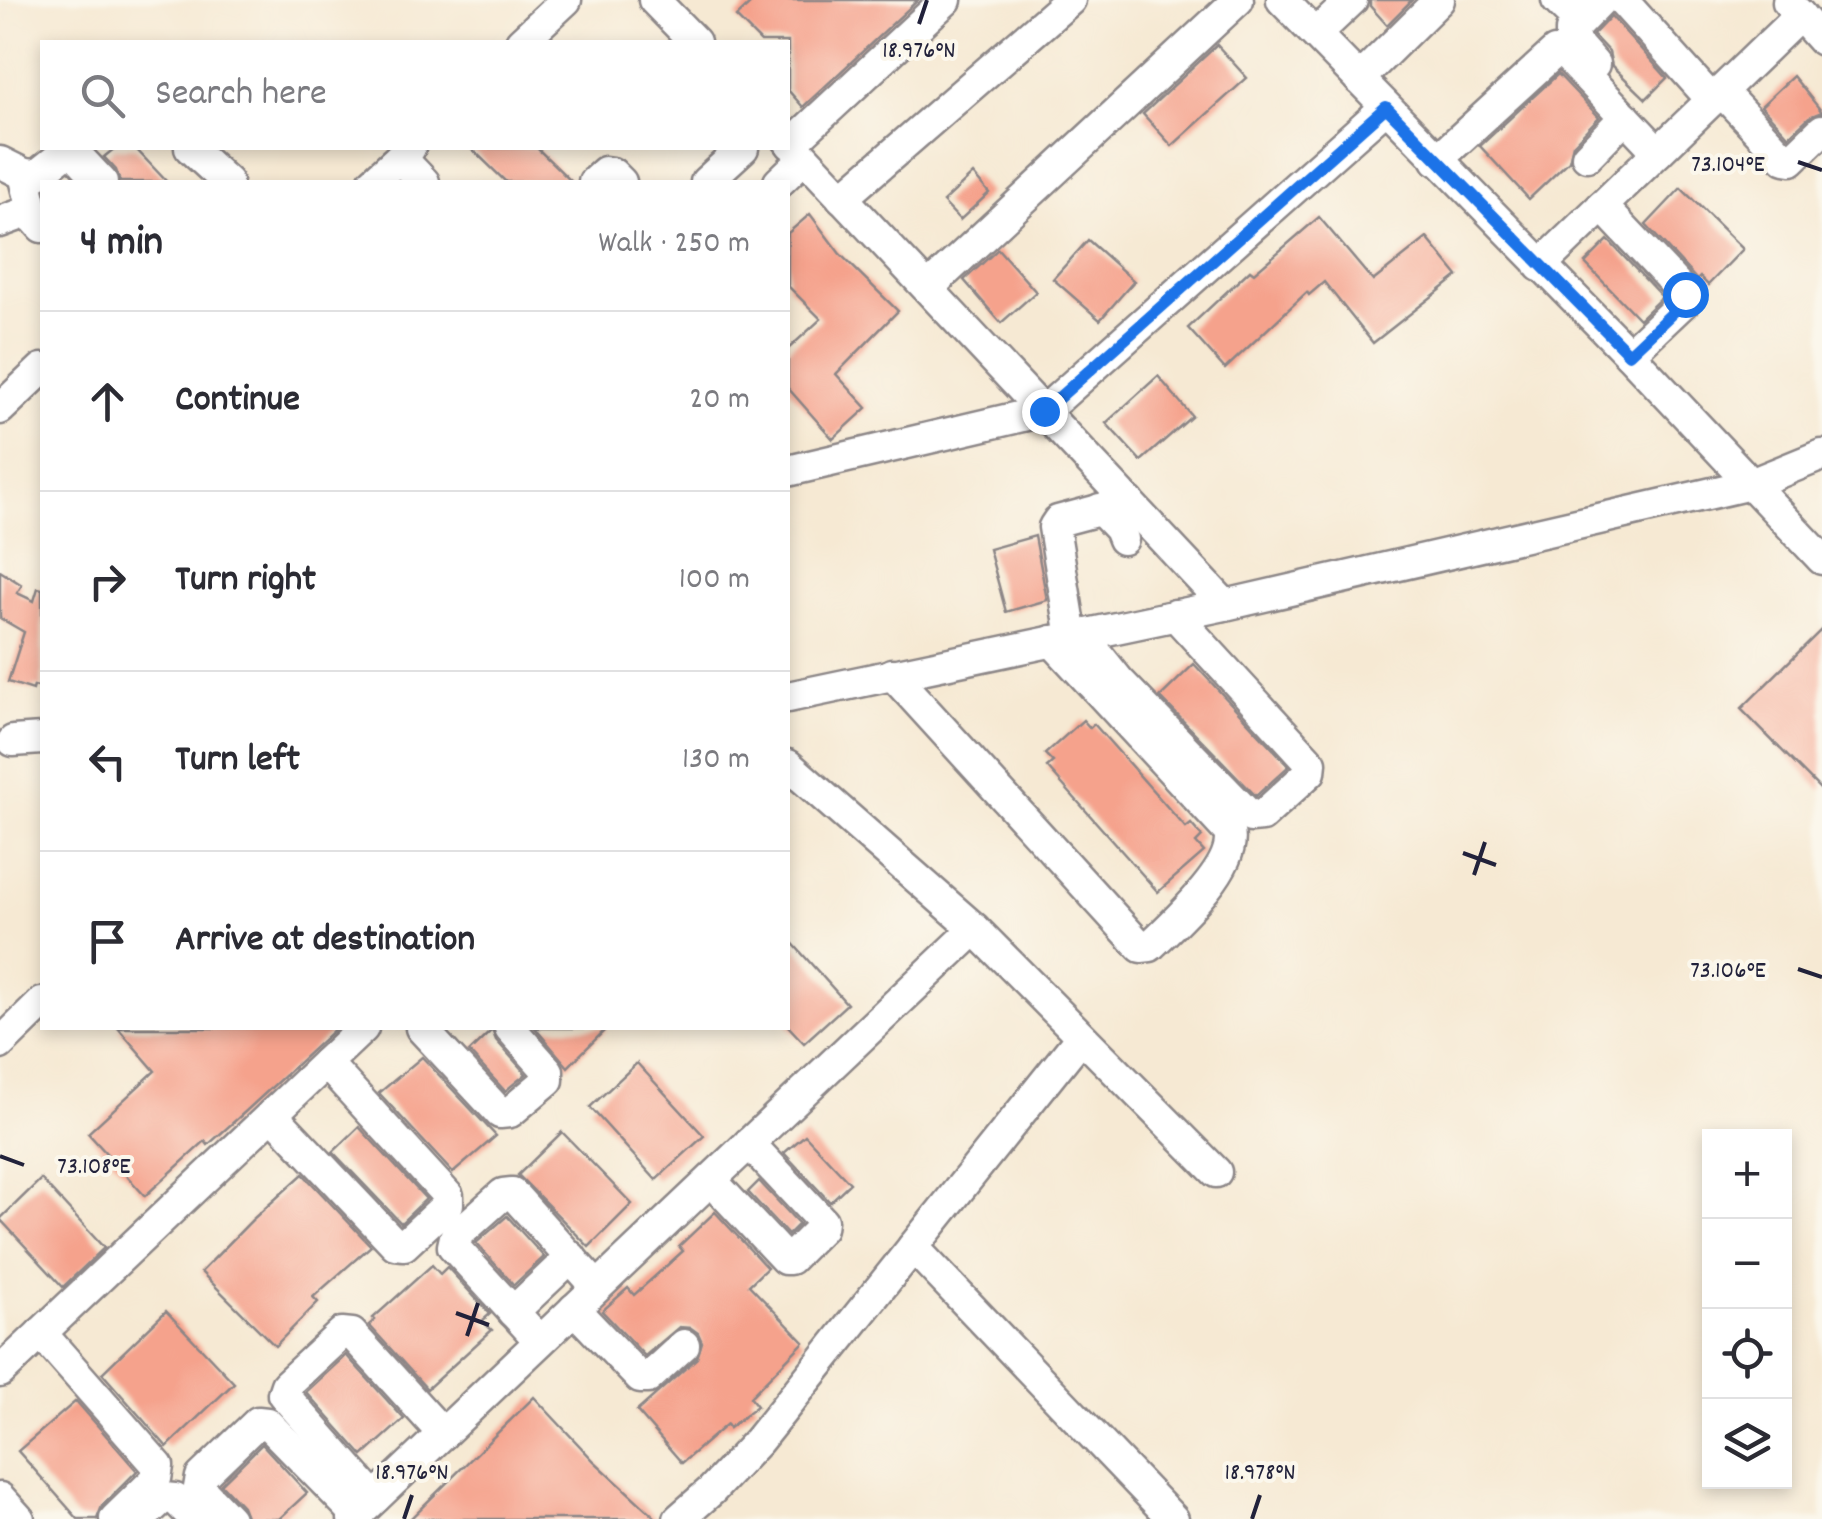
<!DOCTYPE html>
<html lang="en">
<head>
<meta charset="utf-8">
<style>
  :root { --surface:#fff; --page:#f2f2f3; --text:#2b2b33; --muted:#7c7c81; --line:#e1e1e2 }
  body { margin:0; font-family:Dekko,sans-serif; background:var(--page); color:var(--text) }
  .controls { position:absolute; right:30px; bottom:30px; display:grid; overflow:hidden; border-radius:0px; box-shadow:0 5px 15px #0003 }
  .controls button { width:90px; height:90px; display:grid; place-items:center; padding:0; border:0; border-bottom:2px solid var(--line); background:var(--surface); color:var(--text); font:50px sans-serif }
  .stop { position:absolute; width:30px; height:30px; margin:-22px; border:8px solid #1a73e8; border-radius:50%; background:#fff }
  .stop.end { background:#1a73e8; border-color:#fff; box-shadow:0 2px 10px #0008 }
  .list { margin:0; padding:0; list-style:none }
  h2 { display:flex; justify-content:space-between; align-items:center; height:130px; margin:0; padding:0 40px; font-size:42px }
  h2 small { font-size:32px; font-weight:400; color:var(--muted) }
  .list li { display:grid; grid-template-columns:65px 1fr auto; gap:30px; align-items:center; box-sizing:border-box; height:180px; padding:0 40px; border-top:2px solid var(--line) }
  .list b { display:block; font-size:38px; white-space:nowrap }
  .list em { font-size:32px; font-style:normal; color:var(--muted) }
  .icon { flex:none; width:55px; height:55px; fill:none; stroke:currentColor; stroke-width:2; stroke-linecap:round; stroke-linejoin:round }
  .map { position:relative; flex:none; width:1822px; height:1519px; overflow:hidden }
  .search { position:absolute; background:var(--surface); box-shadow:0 5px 15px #0003; left:40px; top:40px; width:750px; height:110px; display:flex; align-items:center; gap:25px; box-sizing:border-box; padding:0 35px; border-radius:0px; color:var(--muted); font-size:38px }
  .panel { position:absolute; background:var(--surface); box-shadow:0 5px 15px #0003; left:40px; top:180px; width:750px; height:850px; border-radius:0px }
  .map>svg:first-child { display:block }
</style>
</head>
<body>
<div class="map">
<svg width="1822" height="1519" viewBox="0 0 1822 1519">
  <rect width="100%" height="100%" fill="#fbf7ec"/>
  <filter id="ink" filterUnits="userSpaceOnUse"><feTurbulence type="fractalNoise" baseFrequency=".01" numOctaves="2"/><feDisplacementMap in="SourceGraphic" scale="20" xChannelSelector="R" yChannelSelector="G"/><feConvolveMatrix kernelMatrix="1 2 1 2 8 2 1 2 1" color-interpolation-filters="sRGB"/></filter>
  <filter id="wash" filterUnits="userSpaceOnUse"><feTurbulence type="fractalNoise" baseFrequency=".0048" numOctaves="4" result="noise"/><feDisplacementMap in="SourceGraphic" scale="40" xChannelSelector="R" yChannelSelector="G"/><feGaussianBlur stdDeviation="2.25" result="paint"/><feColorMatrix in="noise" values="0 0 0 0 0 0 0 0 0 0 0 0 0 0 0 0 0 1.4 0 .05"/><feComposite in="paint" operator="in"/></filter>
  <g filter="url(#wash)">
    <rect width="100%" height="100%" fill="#f6e9d3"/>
    <g id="blocks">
      <g fill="#f5a28c">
        <polygon points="754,0 918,0 803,107 788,90 788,42 761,42 736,17"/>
        <polygon points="1370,0 1412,0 1387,25 1370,6"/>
        <polygon points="1611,16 1667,78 1646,99 1612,66 1609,52 1593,35"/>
        <polygon points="1217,45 1247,78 1172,146 1143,114"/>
        <polygon points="1558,74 1599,117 1573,144 1569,161 1529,199 1480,146"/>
        <polygon points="1793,76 1822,112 1809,117 1789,136 1761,106"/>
        <polygon points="115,148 135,148 167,182 120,182 116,170 104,157"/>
        <polygon points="471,148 537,148 572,182 506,182"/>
        <polygon points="973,174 989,193 960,220 943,202"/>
        <polygon points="1681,188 1743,249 1708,285 1700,277 1697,280 1646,225"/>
        <polygon points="810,214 840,254 898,311 836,374 867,408 833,439 788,388 788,349 821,319 788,286 788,233"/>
        <polygon points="1319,217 1373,281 1427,238 1458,276 1373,343 1324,282 1309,295 1307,292 1225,369 1188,328 1250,270 1254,273"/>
        <polygon points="1088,240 1134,281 1100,320 1053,279"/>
        <polygon points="1608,240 1662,297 1639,319 1585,263"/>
        <polygon points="998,249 1036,292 1001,323 964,280"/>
        <polygon points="1158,376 1192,416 1141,461 1106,423"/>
        <polygon points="1035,536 1047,600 1006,612 989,549"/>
        <polygon points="0,571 22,585 17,593 34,601 38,588 42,589 42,688 34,686 33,690 8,682 24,632 0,618"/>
        <polygon points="1822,629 1822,791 1741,709"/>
        <polygon points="1194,664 1289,766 1256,796 1160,697"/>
        <polygon points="1083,720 1090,728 1094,724 1186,828 1191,824 1202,837 1196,843 1204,852 1158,892 1047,767 1053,762 1045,754"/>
        <polygon points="788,938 847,1004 804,1043 788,1026"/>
        <polygon points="118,1028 336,1028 246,1111 208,1145 205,1141 145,1196 88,1133 155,1071"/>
        <polygon points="535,1028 607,1028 568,1067"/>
        <polygon points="492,1030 496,1040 526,1074 505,1091 469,1052"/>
        <polygon points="422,1057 496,1136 453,1173 379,1093"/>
        <polygon points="637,1063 704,1136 656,1180 590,1107"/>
        <polygon points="359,1127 426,1199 401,1223 333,1152"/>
        <polygon points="562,1132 632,1204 589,1247 518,1175"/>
        <polygon points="805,1135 850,1183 830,1202 784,1153"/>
        <polygon points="303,1174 371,1246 313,1297 318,1302 275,1346 201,1272 252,1220"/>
        <polygon points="41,1179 104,1248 63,1287 0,1219"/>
        <polygon points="759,1181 799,1224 788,1235 748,1192"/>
        <polygon points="715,1212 767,1268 749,1285 804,1342 750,1397 757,1406 729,1428 727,1424 682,1463 637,1411 697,1358 702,1342 698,1333 691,1328 679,1327 645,1356 602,1311 628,1288 634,1295 683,1251 679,1246"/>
        <polygon points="507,1216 544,1257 514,1285 476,1243"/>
        <polygon points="432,1265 440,1274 447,1267 490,1314 482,1321 492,1330 427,1389 369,1325 375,1320 373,1318"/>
        <polygon points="166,1311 234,1383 167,1447 102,1373"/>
        <polygon points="346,1355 404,1419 363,1456 306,1392"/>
        <polygon points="534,1397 594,1461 657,1519 410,1519"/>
        <polygon points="76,1401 137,1471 102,1506 97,1519 78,1519 18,1451"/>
        <polygon points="262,1444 307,1493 279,1519 247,1519 242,1506 221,1484"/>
      </g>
    </g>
  </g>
  <g filter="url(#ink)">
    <use href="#blocks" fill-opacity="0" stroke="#8c8687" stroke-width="2.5"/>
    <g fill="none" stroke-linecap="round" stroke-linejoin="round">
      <defs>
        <g id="minor">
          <polyline points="654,0 695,42"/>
          <polyline points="1282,0 1629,354 1822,559"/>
          <polyline points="1557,0 1567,10 1574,10 1584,0"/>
          <polyline points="1622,0 1712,100"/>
          <polyline points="1788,2 1822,40"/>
          <polyline points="1316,34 1352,0"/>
          <polyline points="521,42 566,0"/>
          <polyline points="1594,64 1571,38 1571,31 1601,0"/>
          <polyline points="1359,79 1439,0"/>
          <polyline points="1721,91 1785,159 1791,160 1822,130"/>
          <polyline points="788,140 1225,605"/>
          <polyline points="791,144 946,0"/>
          <polyline points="70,148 102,182"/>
          <polyline points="190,148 227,182"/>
          <polyline points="1587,156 1625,117"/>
          <polyline points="400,157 424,182"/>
          <polyline points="1437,160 1555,52 1565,54 1658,152"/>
          <polyline points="0,162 24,174 37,175 71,148"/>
          <polyline points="24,174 35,219 42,227"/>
          <polyline points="373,182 410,148"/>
          <polyline points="594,182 605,172 612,173 621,182"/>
          <polyline points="706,182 743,148"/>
          <polyline points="779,182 804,158"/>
          <polyline points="842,198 1070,0"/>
          <polyline points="1602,206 1685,294 1684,302 1629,354"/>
          <polyline points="0,222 33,210"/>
          <polyline points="1540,266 1800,15"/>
          <polyline points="928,288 1238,0"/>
          <polyline points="0,409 42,369"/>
          <polyline points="788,471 1044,411 1386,107"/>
          <polyline points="1100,509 1119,529 1123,539"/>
          <polyline points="1082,635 1119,681 1251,817 1262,816 1310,772 1311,763 1175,615"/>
          <polyline points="1072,637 1054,527 1058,521 1129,502"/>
          <path d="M892,674L1141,947L1150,946C1174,923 1238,866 1229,832L1052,641"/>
          <polyline points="788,697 1225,605 1751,484 1822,455"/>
          <polyline points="13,741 42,739"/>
          <polyline points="788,765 975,929 1216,1172"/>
          <polyline points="421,1028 500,1113 510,1112 548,1080 548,1071 510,1028"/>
          <polyline points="0,1044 42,1003"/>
          <polyline points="272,1114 395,1244 404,1245 448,1204 448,1196 326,1063"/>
          <polyline points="711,1180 785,1259 790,1259 821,1228 822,1221 749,1143"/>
          <polyline points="913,1247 1173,1519"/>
          <polyline points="574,1309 640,1378 648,1378 684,1345"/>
          <polyline points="513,1312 571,1257"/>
          <polyline points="41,1333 158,1466 156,1479 115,1519"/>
          <polyline points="540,1341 453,1246 455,1237 503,1194 512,1193 597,1287"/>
          <polyline points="0,1372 363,1028"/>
          <polyline points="0,1498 19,1519"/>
          <polyline points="375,1498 283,1394 286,1385 342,1333 352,1334 443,1434"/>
          <polyline points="140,1519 163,1498 175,1499 195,1519"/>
          <polyline points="229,1519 199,1488 201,1477 258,1422 267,1423 357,1515"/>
          <polyline points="353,1519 975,929"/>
          <polyline points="679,1519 712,1490 758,1441 1081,1037"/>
        </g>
      </defs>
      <use href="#minor" stroke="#8c8687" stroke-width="35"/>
      <use href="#minor" stroke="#fff" stroke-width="30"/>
    </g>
  </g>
  <g fill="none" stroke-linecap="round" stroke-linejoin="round" filter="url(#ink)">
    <polyline stroke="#1a73e8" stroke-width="12" points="1044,411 1386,107 1629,354 1684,302 1685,294"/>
  </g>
  <path fill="none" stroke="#22223b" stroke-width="4" d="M919,24L927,0M1798,162L1822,170M1463,853L1496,865M1474,875L1485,842M1798,969L1822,977M0,1156L24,1165M456,1313L489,1325M467,1336L478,1303M404,1519L412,1495M1252,1519L1260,1495"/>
  <g font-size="25" text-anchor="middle" fill="#22223b" stroke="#fbf7ec" stroke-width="8" stroke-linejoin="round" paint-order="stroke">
    <text x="919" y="57">18.976°N</text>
    <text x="1728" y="171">73.104°E</text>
    <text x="1728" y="977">73.106°E</text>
    <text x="94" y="1173">73.108°E</text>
    <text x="412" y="1479">18.976°N</text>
    <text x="1260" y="1479">18.978°N</text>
  </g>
</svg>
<div class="controls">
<button>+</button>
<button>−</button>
<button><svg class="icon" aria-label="locate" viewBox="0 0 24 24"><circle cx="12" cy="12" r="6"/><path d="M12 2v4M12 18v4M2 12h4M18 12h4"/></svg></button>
<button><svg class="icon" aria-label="layers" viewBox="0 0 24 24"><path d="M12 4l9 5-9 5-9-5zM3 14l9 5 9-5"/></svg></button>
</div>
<div class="stop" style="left:1685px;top:294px"></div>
<div class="stop end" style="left:1044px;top:411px"></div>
<div class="search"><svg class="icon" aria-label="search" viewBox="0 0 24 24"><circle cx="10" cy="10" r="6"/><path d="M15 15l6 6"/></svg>Search here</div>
<section class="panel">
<h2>4 min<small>Walk · 250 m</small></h2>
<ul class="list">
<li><svg class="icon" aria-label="ahead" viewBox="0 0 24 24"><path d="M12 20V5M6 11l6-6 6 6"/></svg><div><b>Continue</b></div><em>20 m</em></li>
<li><svg class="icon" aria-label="right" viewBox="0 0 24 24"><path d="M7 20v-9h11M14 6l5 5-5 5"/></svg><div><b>Turn right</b></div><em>100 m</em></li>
<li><svg class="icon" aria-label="left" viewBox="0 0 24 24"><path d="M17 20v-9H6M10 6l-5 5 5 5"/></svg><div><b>Turn left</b></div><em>130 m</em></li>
<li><svg class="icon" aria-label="arrive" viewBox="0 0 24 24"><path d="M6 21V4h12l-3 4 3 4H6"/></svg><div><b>Arrive at destination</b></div></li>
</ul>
</section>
</div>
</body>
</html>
